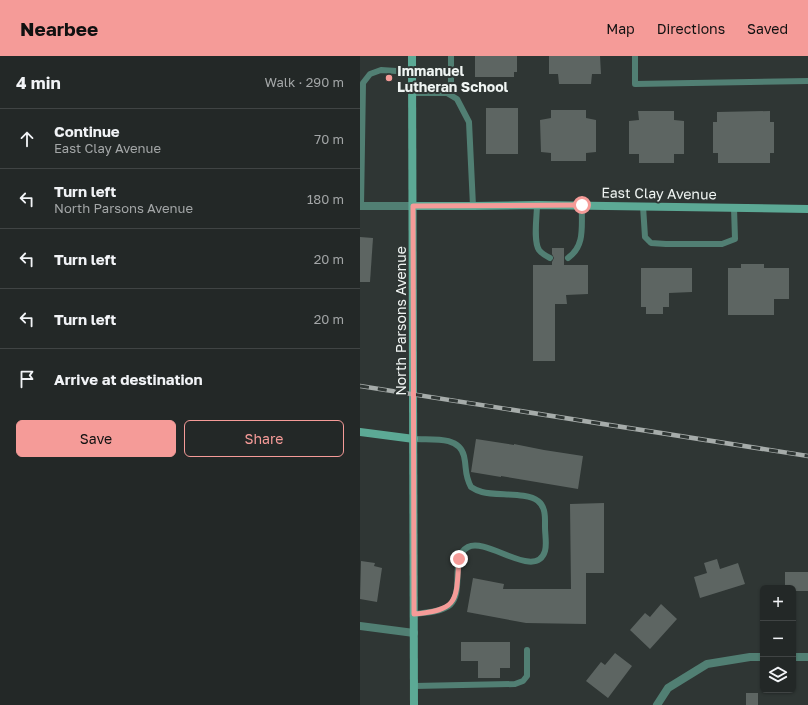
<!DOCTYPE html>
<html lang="en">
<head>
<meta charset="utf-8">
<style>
  :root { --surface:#232827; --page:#2f3433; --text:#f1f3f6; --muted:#a3a6a7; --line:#404444; --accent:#f59b98 }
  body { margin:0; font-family:"Golos Text",sans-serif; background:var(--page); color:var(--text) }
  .controls { position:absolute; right:12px; bottom:12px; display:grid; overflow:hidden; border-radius:6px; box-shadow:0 1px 3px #0004 }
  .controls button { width:36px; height:36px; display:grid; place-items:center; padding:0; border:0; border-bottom:1px solid var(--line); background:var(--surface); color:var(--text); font:20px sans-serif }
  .stop { position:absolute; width:12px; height:12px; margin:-9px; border:3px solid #f59b98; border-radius:50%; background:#fff }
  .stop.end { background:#f59b98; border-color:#fff; box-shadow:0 1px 4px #0008 }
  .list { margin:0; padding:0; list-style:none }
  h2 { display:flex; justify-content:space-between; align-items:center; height:52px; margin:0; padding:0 16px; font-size:17px }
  h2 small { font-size:13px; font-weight:400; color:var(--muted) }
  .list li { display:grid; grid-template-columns:26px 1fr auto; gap:12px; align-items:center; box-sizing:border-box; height:60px; padding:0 16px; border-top:1px solid var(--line) }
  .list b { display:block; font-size:15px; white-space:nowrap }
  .list p { margin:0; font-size:13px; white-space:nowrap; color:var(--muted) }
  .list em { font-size:13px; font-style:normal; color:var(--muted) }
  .actions { display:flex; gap:8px; padding:12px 16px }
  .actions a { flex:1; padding:9px 0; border:1px solid var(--accent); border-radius:6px; text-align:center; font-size:14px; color:var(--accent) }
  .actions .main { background:var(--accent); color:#111 }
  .icon { flex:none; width:22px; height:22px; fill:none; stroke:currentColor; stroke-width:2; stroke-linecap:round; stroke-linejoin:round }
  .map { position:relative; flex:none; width:448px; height:649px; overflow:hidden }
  header { display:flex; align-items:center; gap:24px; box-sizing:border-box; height:56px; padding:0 20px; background:var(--accent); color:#111 }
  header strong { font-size:19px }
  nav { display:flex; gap:22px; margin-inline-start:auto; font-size:14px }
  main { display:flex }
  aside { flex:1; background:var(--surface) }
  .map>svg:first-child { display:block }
</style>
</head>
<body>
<header>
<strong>Nearbee</strong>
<nav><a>Map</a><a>Directions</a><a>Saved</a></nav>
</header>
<main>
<aside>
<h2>4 min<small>Walk · 290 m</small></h2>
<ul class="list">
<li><svg class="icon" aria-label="ahead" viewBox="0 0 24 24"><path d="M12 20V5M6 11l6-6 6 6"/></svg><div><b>Continue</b><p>East Clay Avenue</p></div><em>70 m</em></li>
<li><svg class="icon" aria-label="left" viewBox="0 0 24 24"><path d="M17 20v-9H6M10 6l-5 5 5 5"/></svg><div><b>Turn left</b><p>North Parsons Avenue</p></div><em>180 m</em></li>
<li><svg class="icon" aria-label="left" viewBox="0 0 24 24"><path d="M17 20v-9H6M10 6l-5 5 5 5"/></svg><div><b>Turn left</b></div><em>20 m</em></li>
<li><svg class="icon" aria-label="left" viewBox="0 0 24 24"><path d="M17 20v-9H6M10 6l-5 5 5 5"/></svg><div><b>Turn left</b></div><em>20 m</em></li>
<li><svg class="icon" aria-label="arrive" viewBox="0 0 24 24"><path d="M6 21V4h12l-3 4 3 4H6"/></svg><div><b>Arrive at destination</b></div></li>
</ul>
<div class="actions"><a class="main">Save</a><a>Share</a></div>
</aside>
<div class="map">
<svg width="448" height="649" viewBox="0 0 448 649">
  <rect width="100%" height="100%" fill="#2f3634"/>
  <g fill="#5d6562">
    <polygon points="115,0 157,0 157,16 154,16 154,21 115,21"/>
    <polygon points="189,0 240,0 241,18 232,18 231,28 199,28 198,18 189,18"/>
    <rect x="126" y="52" width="32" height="46"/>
    <polygon points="191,54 226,54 226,62 236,64 236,96 226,97 226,105 191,105 191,97 181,96 180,64 191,62"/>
    <polygon points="278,55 314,55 314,64 324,65 324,98 314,98 314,107 279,107 279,98 269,98 269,65 279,64"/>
    <polygon points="410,55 410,66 414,66 414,97 410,97 410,107 358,107 358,97 353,97 353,66 357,66 357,56"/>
    <polygon points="0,181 13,182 10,226 0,226"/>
    <polygon points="192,192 204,192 204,209 228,209 228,238 206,239 207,248 195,248 195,305 173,305 173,209 192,209 192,206 194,202 192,198"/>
    <polygon points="381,208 404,208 404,212 429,212 429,243 414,243 414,259 368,259 368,212 381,212"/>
    <polygon points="281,212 332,212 332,236 309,237 309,251 303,251 303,258 286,258 286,251 281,251"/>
    <polygon points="116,383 154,389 154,388 184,394 223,400 218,433 141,420 141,421 111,416"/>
    <polygon points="244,447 244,517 226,517 226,568 166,567 107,556 113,522 144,528 143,533 211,533 210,448"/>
    <polygon points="357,503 360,513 378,507 385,528 340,542 334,521 347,517 344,507"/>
    <polygon points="1,505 15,507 14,510 22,512 17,546 0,543"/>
    <polygon points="425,516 448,516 448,535 433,535 433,532 425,532"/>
    <polygon points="301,548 317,563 290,593 270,574 285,557 290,561"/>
    <polygon points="101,586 150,586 150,612 140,612 140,622 118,622 118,605 101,605"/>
    <polygon points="255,597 272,610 248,642 226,625 241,606 245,609"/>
    <rect x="386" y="637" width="12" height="12"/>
  </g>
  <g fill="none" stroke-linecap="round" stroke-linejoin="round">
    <g stroke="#517f73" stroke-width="6">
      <polyline points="275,0 275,28 448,25"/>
      <polyline points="52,37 87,37 97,43 109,66 113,150"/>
      <polyline points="87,37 91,29 91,0"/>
      <path d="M177,149C177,160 173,185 179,194C182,198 186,200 190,202"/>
      <polyline points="1,150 3,27 10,18 21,14 52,16"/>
      <polyline points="283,150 285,181 291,187 306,188 362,188 375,183 374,152"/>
      <path d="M208,202C226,189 221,169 222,149"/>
      <path d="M54,383C70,384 99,379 104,400C107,413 104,418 111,431C114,433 118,435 122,436C137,440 167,436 178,445C186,451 185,462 185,471C185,479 187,488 185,495C176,525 127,481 108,491C89,501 105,535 90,549C82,556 64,557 54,558"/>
      <polyline points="54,630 155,628 163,625 167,620 167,594"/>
    </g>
    <g stroke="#517f73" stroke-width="8">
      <polyline points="0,150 53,150"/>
      <polyline points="0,570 54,577"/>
      <polyline points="433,601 448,601"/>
      <polyline points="297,649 308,632 347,608 390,601 403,601"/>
    </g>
    <g stroke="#5ca995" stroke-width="8">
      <polyline points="52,0 54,649"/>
      <polyline points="53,150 113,150 177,149 448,153"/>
      <polyline points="0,376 54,383"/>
    </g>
    <defs>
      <polyline id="rail" points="0,330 448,400"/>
    </defs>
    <use href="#rail" stroke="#a6acaa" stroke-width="4.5"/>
    <use href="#rail" stroke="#2f3634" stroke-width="3" stroke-dasharray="9" stroke-linecap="butt"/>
  </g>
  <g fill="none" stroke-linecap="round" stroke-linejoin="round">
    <path stroke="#f59b98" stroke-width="5" d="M99,503C96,544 100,554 54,558L53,150L222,149"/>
  </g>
  <circle fill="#f59b98" stroke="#2f3634" stroke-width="1.5" cx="29" cy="22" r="4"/>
  <g text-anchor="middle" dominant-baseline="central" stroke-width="4" stroke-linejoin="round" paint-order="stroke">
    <g font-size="14" font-weight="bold" fill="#eff4f2" stroke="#2f3634" text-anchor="start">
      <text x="37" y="14">Immanuel<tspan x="37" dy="16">Lutheran School</tspan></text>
    </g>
    <g font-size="14" fill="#eff4f2" stroke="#2f3634">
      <text transform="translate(299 137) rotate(1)">East Clay Avenue</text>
      <text transform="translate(40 265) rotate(-90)">North Parsons Avenue</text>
    </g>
  </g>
</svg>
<div class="controls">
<button>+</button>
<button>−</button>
<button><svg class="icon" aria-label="layers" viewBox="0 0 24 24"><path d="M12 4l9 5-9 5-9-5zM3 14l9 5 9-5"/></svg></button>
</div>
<div class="stop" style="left:222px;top:149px"></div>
<div class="stop end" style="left:99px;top:503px"></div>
</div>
</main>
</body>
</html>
